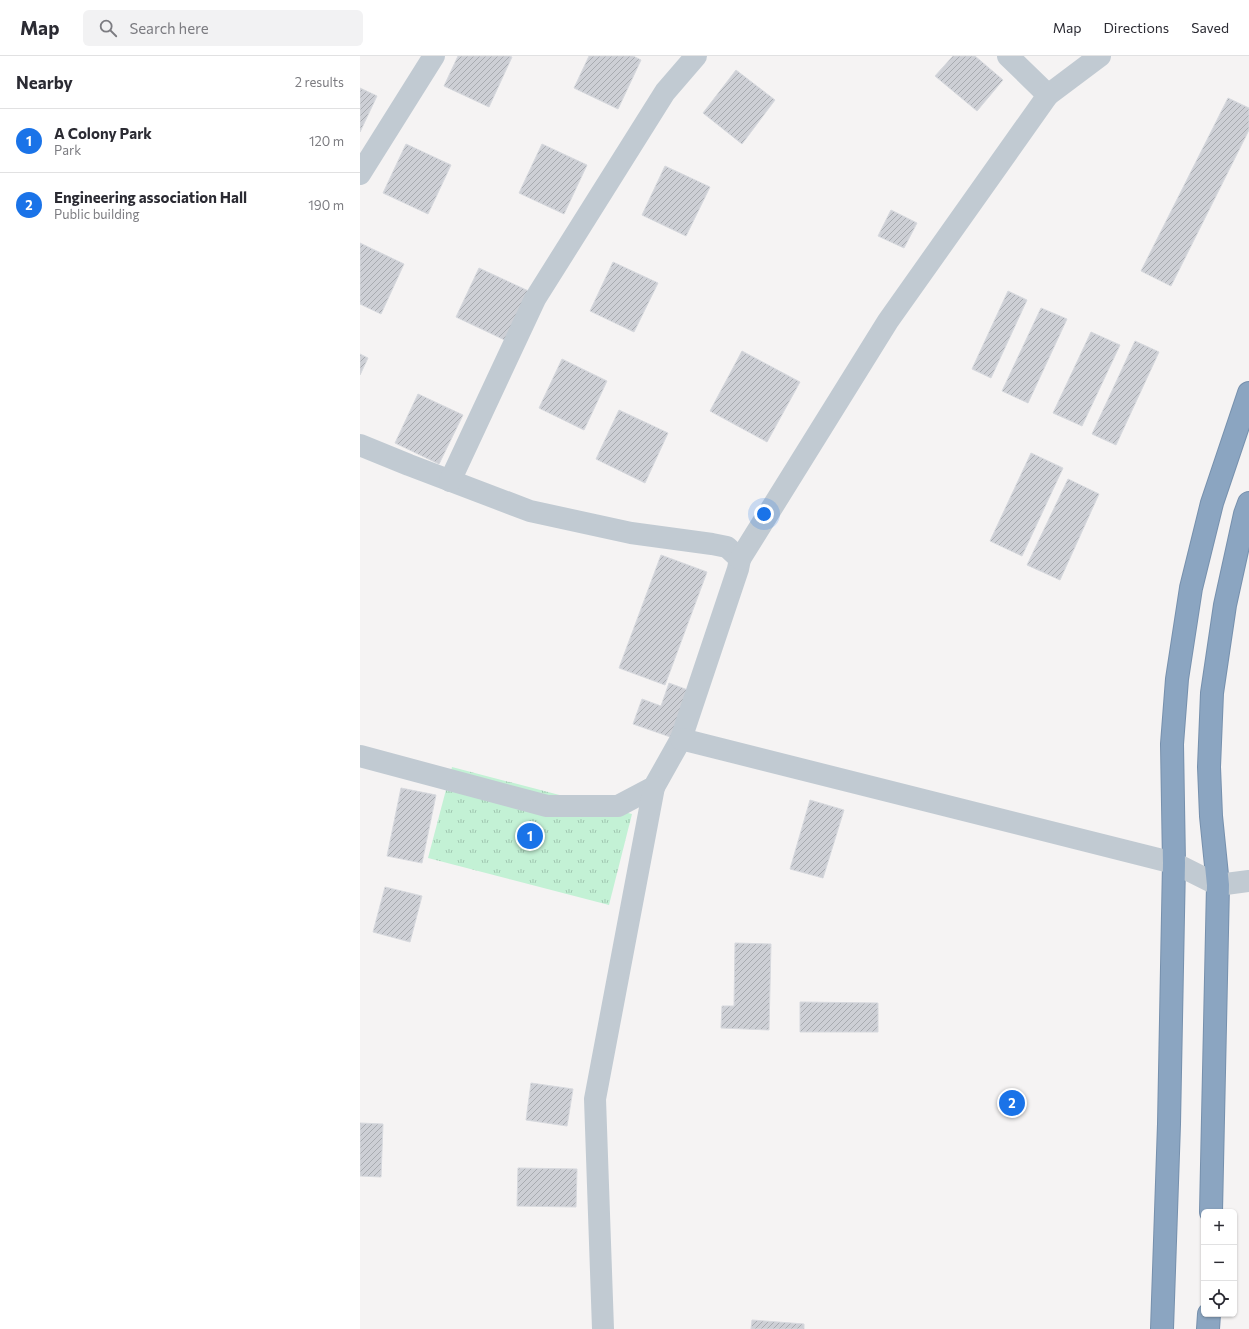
<!DOCTYPE html>
<html lang="en">
<head>
<meta charset="utf-8">
<style>
  :root { --surface:#fff; --page:#f2f2f3; --text:#2b2b33; --muted:#7c7c81; --line:#e1e1e2; --accent:#1a73e8 }
  body { margin:0; font-family:Commissioner,sans-serif; background:var(--page); color:var(--text) }
  .controls { position:absolute; right:12px; bottom:12px; display:grid; overflow:hidden; border-radius:6px; box-shadow:0 1px 3px #0004 }
  .controls button { width:36px; height:36px; display:grid; place-items:center; padding:0; border:0; border-bottom:1px solid var(--line); background:var(--surface); color:var(--text); font:20px sans-serif }
  .you { position:absolute; left:404px; top:458px; width:14px; height:14px; margin:-10px; border:3px solid #fff; border-radius:50%; background:#1a73e8; box-shadow:0 0 0 6px #1a73e833 }
  .badge { display:grid; place-items:center; width:26px; height:26px; border-radius:50%; background:var(--accent); color:#fff; font-size:13px; font-weight:700 }
  .pin { position:absolute; translate:-50% -50%; border:2px solid #fff; box-shadow:0 1px 4px #0006 }
  .list { margin:0; padding:0; list-style:none }
  h2 { display:flex; justify-content:space-between; align-items:center; height:52px; margin:0; padding:0 16px; font-size:17px }
  h2 small { font-size:13px; font-weight:400; color:var(--muted) }
  .list li { display:grid; grid-template-columns:26px 1fr auto; gap:12px; align-items:center; box-sizing:border-box; height:64px; padding:0 16px; border-top:1px solid var(--line) }
  .list b { display:block; font-size:15px; white-space:nowrap }
  .list p { margin:0; font-size:13px; white-space:nowrap; color:var(--muted) }
  .list em { font-size:13px; font-style:normal; color:var(--muted) }
  .icon { flex:none; width:22px; height:22px; fill:none; stroke:currentColor; stroke-width:2; stroke-linecap:round; stroke-linejoin:round }
  .map { position:relative; flex:none; width:889px; height:1273px; overflow:hidden }
  header { display:flex; align-items:center; gap:24px; box-sizing:border-box; height:56px; padding:0 20px; background:var(--surface); border-bottom:1px solid var(--line) }
  header strong { font-size:19px }
  nav { display:flex; gap:22px; margin-inline-start:auto; font-size:14px }
  .search { width:280px; height:36px; background:var(--page); display:flex; align-items:center; gap:10px; box-sizing:border-box; padding:0 14px; border-radius:6px; color:var(--muted); font-size:15px }
  main { display:flex }
  aside { flex:1; background:var(--surface) }
  .map>svg:first-child { display:block }
</style>
</head>
<body>
<header>
<strong>Map</strong>
<div class="search"><svg class="icon" aria-label="search" viewBox="0 0 24 24"><circle cx="10" cy="10" r="6"/><path d="M15 15l6 6"/></svg>Search here</div>
<nav><a>Map</a><a>Directions</a><a>Saved</a></nav>
</header>
<main>
<aside>
<h2>Nearby<small>2 results</small></h2>
<ul class="list">
<li><span class="badge">1</span><div><b>A Colony Park</b><p>Park</p></div><em>120 m</em></li>
<li><span class="badge">2</span><div><b>Engineering association Hall</b><p>Public building</p></div><em>190 m</em></li>
</ul>
</aside>
<div class="map">
<svg width="889" height="1273" viewBox="0 0 889 1273">
  <defs>
    <pattern id="park-tufts" width="24" height="20" patternUnits="userSpaceOnUse"><rect width="24" height="20" fill="#c3f1d5"/><path d="M3 7l-1-3M5 7V3M7 7l1-3M15 17l-1-3M17 17v-4M19 17l1-3" fill="none" stroke="#a0c6b0"/></pattern>
    <pattern id="building-hatch" width="6" height="6" patternUnits="userSpaceOnUse"><rect width="6" height="6" fill="#cdcfd5"/><path d="M-1 1l2-2M0 6l6-6M5 7l2-2" fill="none" stroke="#a8abb0"/></pattern>
  </defs>
  <rect width="100%" height="100%" fill="#f5f3f3"/>
  <polygon fill="url(#park-tufts)" points="92,711 272,758 249,849 68,802"/>
  <g fill="url(#building-hatch)" stroke="#d7d9de">
    <polygon points="98,0 149,0 152,1 129,51 84,30"/>
    <polygon points="229,0 273,0 281,4 258,53 214,32"/>
    <polygon points="593,0 615,0 643,24 617,55 575,20"/>
    <polygon points="376,14 415,44 382,88 343,57"/>
    <polygon points="0,32 17,40 0,76"/>
    <polygon points="868,42 889,52 889,74 811,230 781,215"/>
    <polygon points="46,88 91,109 68,158 23,137"/>
    <polygon points="182,88 227,109 204,158 159,137"/>
    <polygon points="305,110 350,131 326,180 282,159"/>
    <polygon points="531,154 557,167 544,192 518,180"/>
    <polygon points="0,187 44,208 21,258 0,248"/>
    <polygon points="253,206 298,227 274,276 230,255"/>
    <polygon points="119,212 175,238 151,287 96,261"/>
    <polygon points="648,235 667,244 631,322 612,313"/>
    <polygon points="681,252 707,263 668,347 642,335"/>
    <polygon points="731,276 760,289 722,370 693,357"/>
    <polygon points="775,285 799,296 756,389 732,378"/>
    <polygon points="382,295 440,326 407,386 350,355"/>
    <polygon points="0,298 8,302 0,319"/>
    <polygon points="202,303 247,325 224,374 179,352"/>
    <polygon points="58,338 103,359 79,408 35,387"/>
    <polygon points="259,354 308,377 285,427 236,403"/>
    <polygon points="671,397 703,412 662,500 630,485"/>
    <polygon points="708,423 739,438 700,524 667,509"/>
    <polygon points="301,499 347,516 305,629 259,612"/>
    <polygon points="309,627 336,637 319,684 273,668 282,643 301,650"/>
    <polygon points="41,732 76,739 62,807 27,800"/>
    <polygon points="450,744 484,754 463,822 430,813"/>
    <polygon points="25,831 62,840 50,886 13,876"/>
    <polygon points="375,887 411,888 409,974 361,972 362,950 374,950"/>
    <polygon points="440,946 518,947 518,976 440,976"/>
    <polygon points="171,1027 213,1033 207,1070 166,1064"/>
    <polygon points="0,1067 23,1068 21,1121 0,1120"/>
    <polygon points="158,1112 217,1113 216,1151 157,1150"/>
    <polygon points="392,1264 444,1268 444,1273 391,1273"/>
  </g>
  <g fill="none" stroke-linecap="round" stroke-linejoin="round">
    <defs>
      <g id="highway">
        <polyline points="851,1156 858,829 851,760 849,711 852,637 865,549 885,458 889,447"/>
        <polyline points="802,1273 809,1068 814,807 812,688 817,623 831,532 852,447 889,337"/>
        <polyline points="848,1273 849,1258"/>
      </g>
    </defs>
    <use href="#highway" stroke="#7690ad" stroke-width="24"/>
    <g stroke="#c1cad2" stroke-width="22">
      <polyline points="648,0 688,39"/>
      <polyline points="0,118 74,0"/>
      <polyline points="0,389 49,409 170,455 271,477 352,488 367,491 380,503 378,513 321,683 294,731 258,750 187,750 0,700"/>
      <polyline points="90,425 175,243 305,36 336,0"/>
      <polyline points="380,503 528,265 688,39 740,0"/>
      <polyline points="321,683 814,807 858,829 889,825"/>
      <polyline points="243,1273 235,1043 294,731"/>
    </g>
    <use href="#highway" stroke="#8ba5c1" stroke-width="22"/>
  </g>
</svg>
<div class="controls">
<button>+</button>
<button>−</button>
<button><svg class="icon" aria-label="locate" viewBox="0 0 24 24"><circle cx="12" cy="12" r="6"/><path d="M12 2v4M12 18v4M2 12h4M18 12h4"/></svg></button>
</div>
<div class="you"></div>
<div class="pin badge" style="left:170px;top:780px">1</div>
<div class="pin badge" style="left:652px;top:1047px">2</div>
</div>
</main>
</body>
</html>
